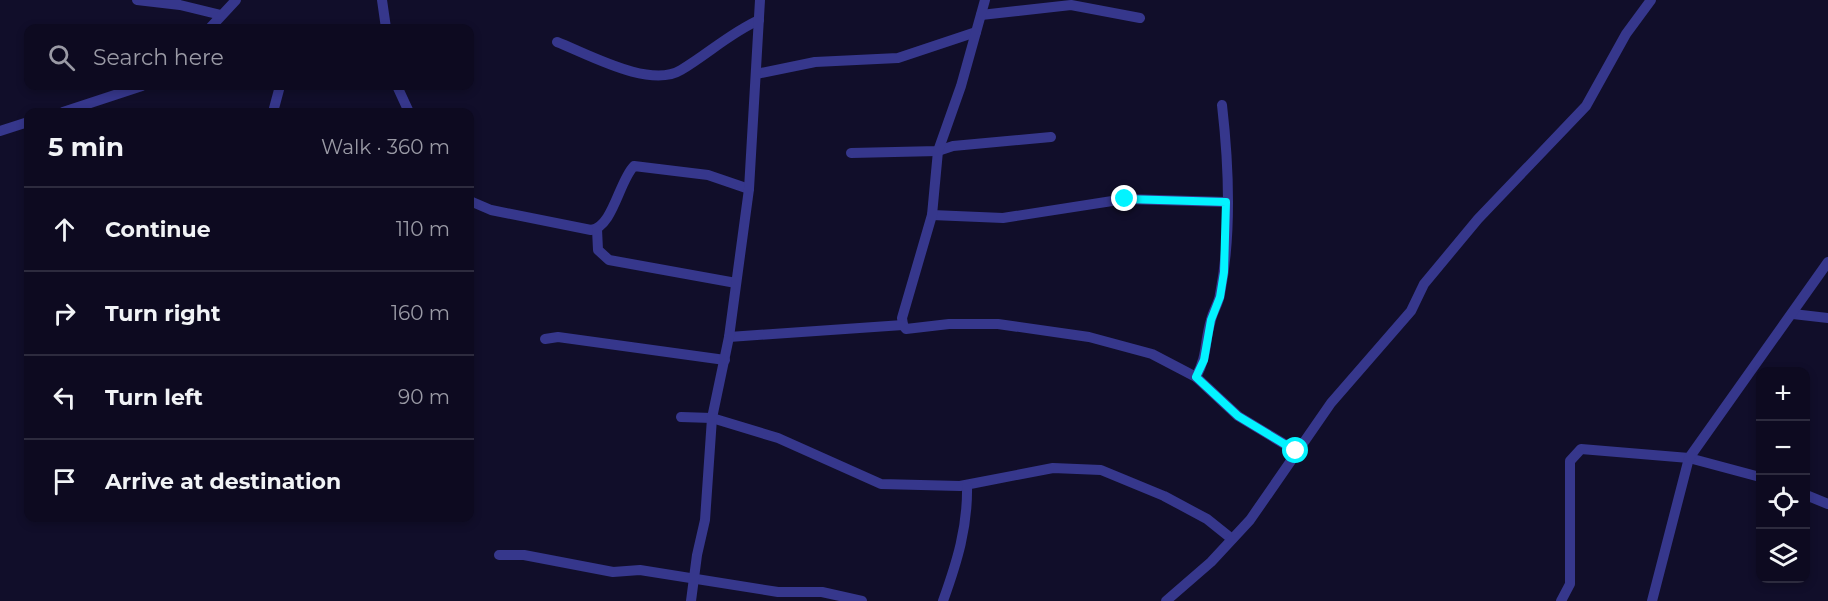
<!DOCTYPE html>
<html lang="en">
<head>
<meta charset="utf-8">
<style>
  :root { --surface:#0d0a20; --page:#161329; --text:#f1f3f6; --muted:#9a9aa5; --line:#2d2b3e }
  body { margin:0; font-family:Montserrat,sans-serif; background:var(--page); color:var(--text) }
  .controls { position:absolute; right:18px; bottom:18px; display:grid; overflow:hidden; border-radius:12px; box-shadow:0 3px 9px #0003 }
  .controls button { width:54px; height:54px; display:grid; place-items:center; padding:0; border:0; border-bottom:2px solid var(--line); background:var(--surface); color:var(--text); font:30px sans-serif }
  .stop { position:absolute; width:18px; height:18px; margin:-14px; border:4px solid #03f3ff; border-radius:50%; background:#fff }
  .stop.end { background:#03f3ff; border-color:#fff; box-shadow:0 2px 6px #0008 }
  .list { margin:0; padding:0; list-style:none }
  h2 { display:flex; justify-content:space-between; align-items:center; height:78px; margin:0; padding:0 24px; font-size:26px }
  h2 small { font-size:20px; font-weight:400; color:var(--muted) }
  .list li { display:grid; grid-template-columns:39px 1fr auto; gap:18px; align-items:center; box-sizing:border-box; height:84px; padding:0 24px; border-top:2px solid var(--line) }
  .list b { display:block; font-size:22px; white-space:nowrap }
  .list em { font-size:20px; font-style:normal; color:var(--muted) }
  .icon { flex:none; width:33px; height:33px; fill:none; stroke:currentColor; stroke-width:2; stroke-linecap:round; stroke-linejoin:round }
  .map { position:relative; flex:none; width:1828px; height:601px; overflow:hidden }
  .search { position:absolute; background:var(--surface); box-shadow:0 3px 9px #0003; left:24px; top:24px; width:450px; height:66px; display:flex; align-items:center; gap:15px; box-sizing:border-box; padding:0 21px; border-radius:12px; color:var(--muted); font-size:22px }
  .panel { position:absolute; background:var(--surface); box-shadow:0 3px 9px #0003; left:24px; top:108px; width:450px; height:414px; border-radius:12px }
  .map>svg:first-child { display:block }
</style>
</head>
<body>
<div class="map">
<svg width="1828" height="601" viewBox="0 0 1828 601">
  <rect width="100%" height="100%" fill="#110e2a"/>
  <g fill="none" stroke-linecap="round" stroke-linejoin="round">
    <g stroke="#36378c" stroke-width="10">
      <polyline points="137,0 180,5 221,15"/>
      <polyline points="382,0 386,28"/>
      <polyline points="981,15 1071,5 1140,18"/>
      <polyline points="210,28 236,0"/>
      <path d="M557,42C588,54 650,89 681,70C708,54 730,33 759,20"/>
      <polyline points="756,74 815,62 898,58 976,32"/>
      <polyline points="397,86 409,112"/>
      <polyline points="63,112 142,86"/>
      <polyline points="273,112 280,86"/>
      <polyline points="0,131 28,122"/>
      <polyline points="851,153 938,151 953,146 1051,137"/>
      <path d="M470,201L491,210L591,230C613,227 619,181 634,166L708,175L749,189"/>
      <polyline points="932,215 1003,218 1125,199 1226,202"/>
      <polyline points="597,229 598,250 609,260 736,283"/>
      <polyline points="1793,314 1828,318"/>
      <polyline points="903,325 902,318 932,215 938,151 961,86 985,0"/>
      <polyline points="729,337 903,325 906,329 949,324 998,324 1089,337 1152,354 1196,377 1238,416 1296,451"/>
      <polyline points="545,339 558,337 725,360"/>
      <path d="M1196,377C1208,355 1204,343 1211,320C1213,311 1219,303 1220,294C1232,233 1229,166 1222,105"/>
      <polyline points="681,417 712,418 778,438 881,484 960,486 1053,468 1101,470 1164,496 1207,519 1232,539"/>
      <polyline points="1806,495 1828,504"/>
      <polyline points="499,555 524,555 613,572 640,570 778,592 822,592 862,601"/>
      <polyline points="691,601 697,555 705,520 712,418 729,337 749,189 760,0"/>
      <path d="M943,601C957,562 968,527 967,485"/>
      <polyline points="1166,601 1211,562 1250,520 1331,403 1411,311 1424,284 1478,219 1586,106 1626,34 1651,0"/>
      <polyline points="1561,601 1570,584 1570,461 1581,449 1689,458 1760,477"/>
      <polyline points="1652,601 1689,458 1828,262"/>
    </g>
  </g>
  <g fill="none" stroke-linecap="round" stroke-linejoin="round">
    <polyline stroke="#03f3ff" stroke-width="8" points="1125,199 1226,202 1224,272 1220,297 1211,320 1204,360 1196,377 1238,416 1296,451"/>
  </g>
</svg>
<div class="controls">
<button>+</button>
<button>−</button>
<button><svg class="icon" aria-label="locate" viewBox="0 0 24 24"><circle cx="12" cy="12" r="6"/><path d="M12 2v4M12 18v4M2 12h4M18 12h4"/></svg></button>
<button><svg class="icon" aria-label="layers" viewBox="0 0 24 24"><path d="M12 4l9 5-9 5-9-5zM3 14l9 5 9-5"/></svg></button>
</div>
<div class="stop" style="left:1296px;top:451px"></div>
<div class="stop end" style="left:1125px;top:199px"></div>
<div class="search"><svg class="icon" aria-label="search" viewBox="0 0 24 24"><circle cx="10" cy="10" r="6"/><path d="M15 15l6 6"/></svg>Search here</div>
<section class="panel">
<h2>5 min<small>Walk · 360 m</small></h2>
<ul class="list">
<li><svg class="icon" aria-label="ahead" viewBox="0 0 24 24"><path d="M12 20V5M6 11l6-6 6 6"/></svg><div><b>Continue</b></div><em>110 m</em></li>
<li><svg class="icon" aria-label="right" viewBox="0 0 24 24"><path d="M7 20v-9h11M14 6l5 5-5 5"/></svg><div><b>Turn right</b></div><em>160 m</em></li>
<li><svg class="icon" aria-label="left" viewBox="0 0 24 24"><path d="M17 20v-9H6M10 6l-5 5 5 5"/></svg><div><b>Turn left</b></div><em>90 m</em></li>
<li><svg class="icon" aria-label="arrive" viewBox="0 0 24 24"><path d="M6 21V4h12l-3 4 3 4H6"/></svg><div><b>Arrive at destination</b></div></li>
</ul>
</section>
</div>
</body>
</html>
